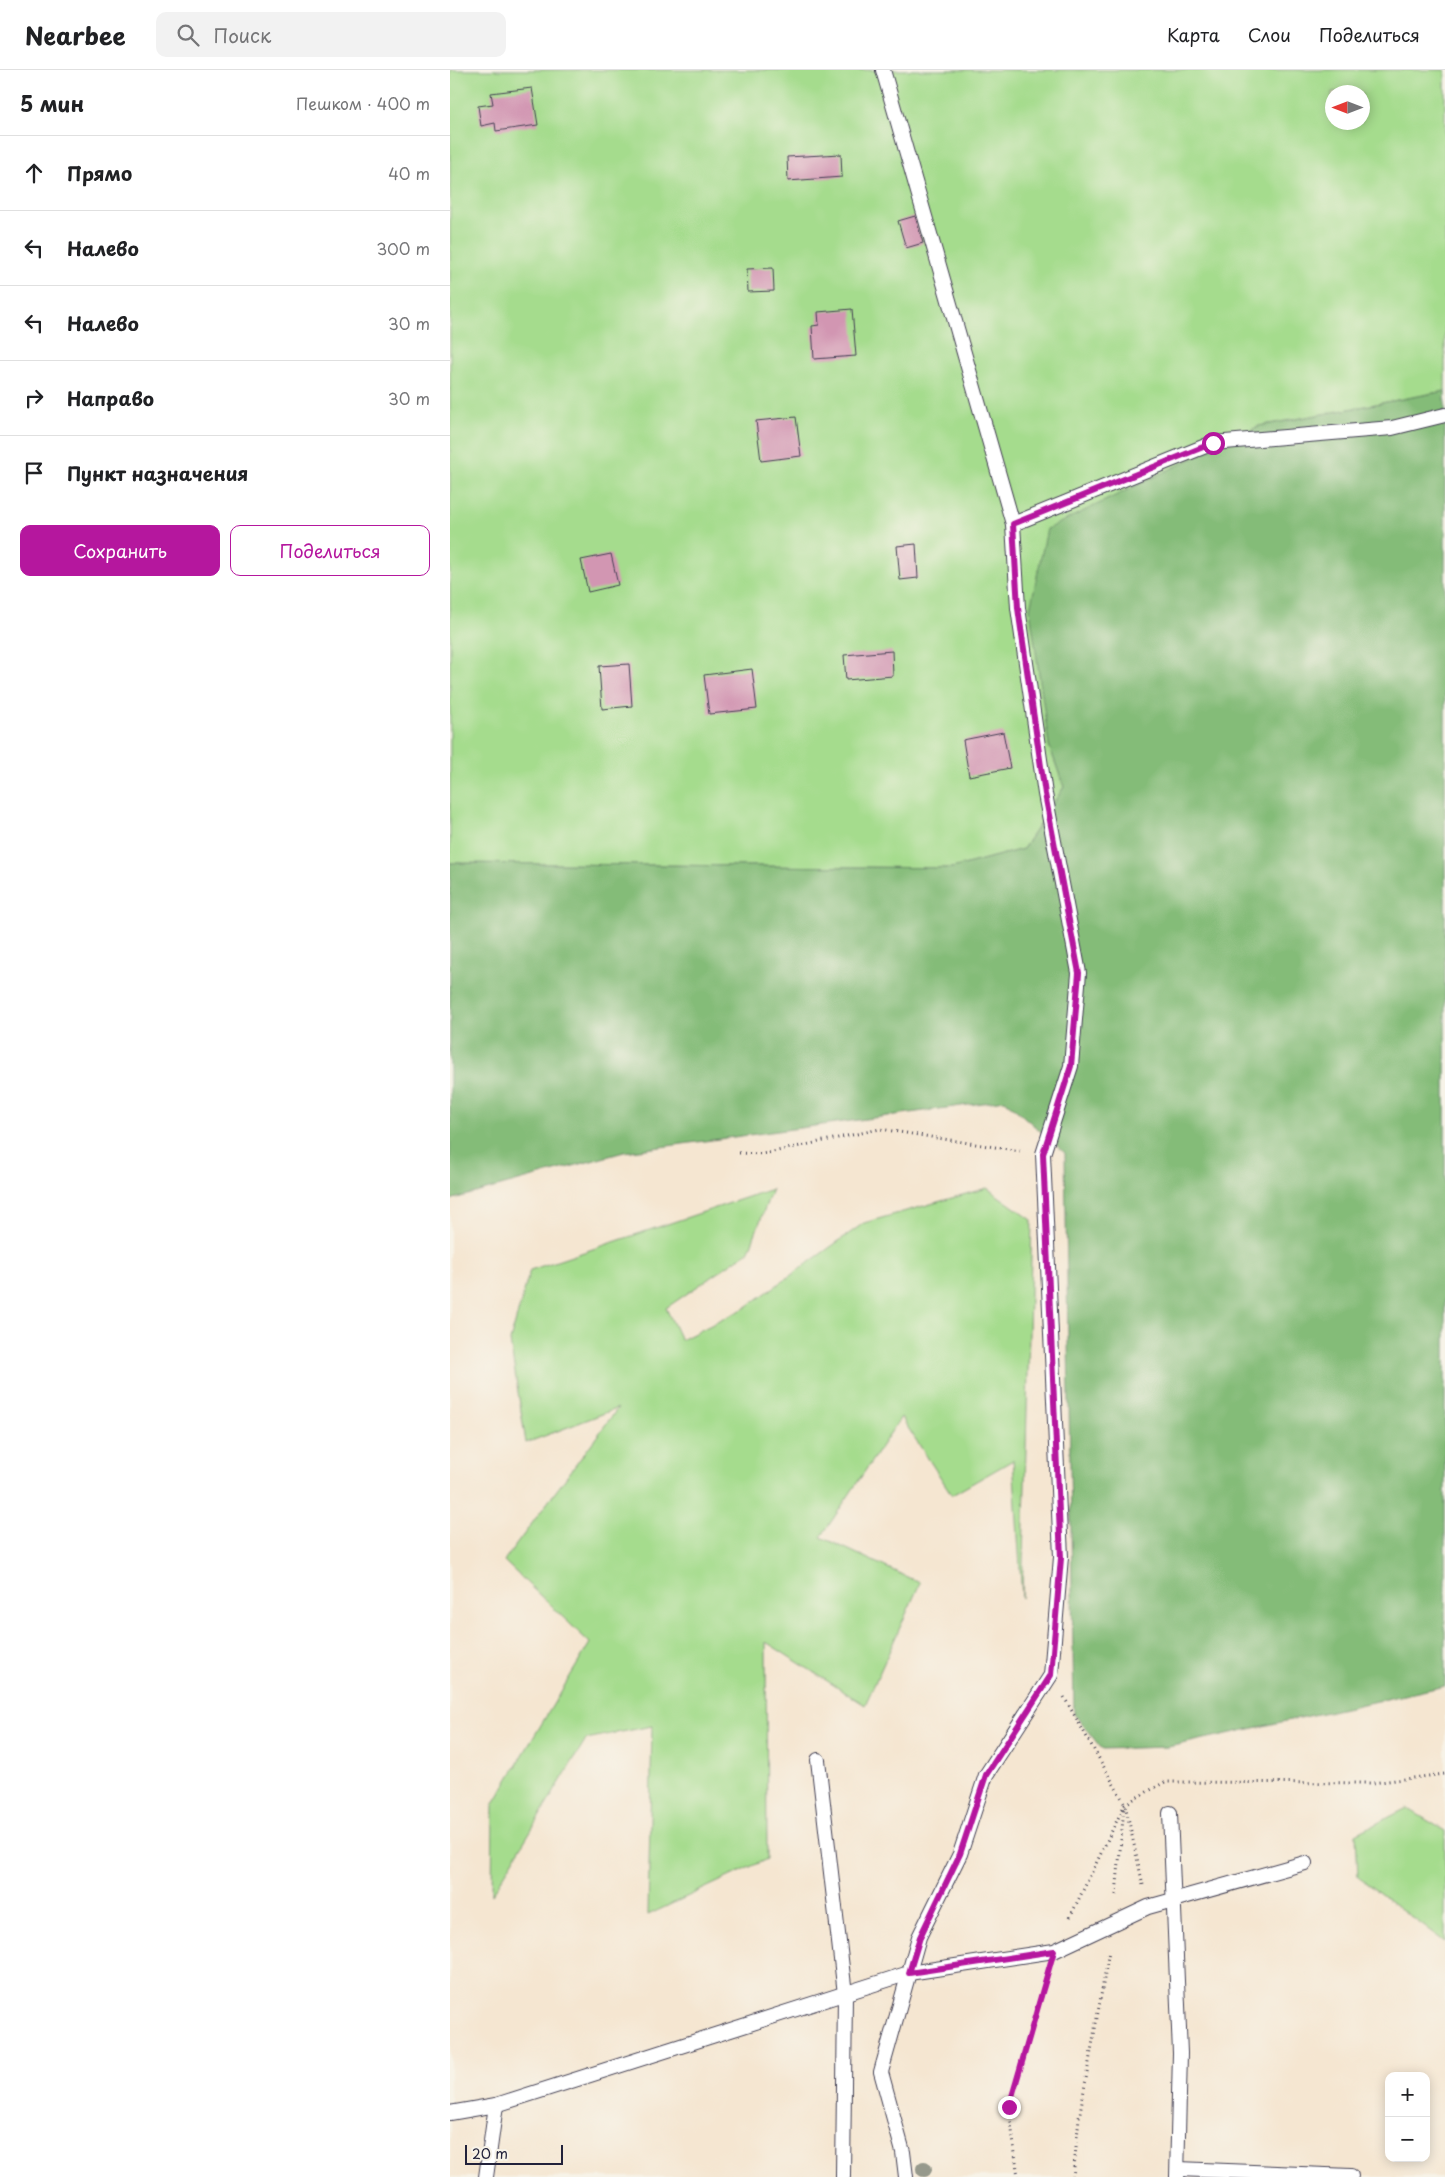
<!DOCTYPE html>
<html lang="ru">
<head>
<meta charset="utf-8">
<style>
  :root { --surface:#fff; --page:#f2f2f2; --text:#202124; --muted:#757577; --line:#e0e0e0; --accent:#b5179e }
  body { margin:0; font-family:"Playpen Sans",sans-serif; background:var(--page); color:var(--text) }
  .controls { position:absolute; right:15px; bottom:15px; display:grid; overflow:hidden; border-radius:10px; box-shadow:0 2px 12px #0003 }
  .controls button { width:45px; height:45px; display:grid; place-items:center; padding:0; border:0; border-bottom:1px solid var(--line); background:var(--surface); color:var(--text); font:25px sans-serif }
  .compass { position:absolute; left:875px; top:15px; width:45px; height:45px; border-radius:50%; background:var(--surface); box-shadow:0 2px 12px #0003; rotate:270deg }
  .scale { position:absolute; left:15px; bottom:12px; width:98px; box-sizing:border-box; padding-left:5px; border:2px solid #22223b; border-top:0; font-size:14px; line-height:18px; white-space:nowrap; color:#22223b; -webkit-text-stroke:4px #f7f3e8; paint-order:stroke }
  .stop { position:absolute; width:15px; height:15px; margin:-11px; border:4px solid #b5179e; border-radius:50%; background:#fff }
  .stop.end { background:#b5179e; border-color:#fff; box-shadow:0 1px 5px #0008 }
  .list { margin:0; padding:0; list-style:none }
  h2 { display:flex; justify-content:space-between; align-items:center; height:65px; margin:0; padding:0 20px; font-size:21px }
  h2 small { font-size:16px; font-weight:400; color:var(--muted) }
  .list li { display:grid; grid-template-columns:32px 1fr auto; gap:15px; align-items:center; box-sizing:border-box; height:75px; padding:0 20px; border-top:1px solid var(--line) }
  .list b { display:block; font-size:19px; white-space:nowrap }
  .list em { font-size:16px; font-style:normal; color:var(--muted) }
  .actions { display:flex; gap:10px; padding:15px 20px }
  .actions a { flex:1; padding:11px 0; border:1px solid var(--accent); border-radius:10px; text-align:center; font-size:18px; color:var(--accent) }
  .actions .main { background:var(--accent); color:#fff }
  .icon { flex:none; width:28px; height:28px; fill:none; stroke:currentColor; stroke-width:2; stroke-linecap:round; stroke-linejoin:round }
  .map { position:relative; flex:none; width:995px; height:2107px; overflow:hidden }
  header { display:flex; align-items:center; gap:30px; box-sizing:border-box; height:70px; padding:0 25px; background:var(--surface); border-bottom:1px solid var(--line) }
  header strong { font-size:24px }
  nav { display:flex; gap:28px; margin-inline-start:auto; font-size:18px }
  .search { width:350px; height:45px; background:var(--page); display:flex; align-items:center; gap:12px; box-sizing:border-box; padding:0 18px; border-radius:10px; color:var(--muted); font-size:19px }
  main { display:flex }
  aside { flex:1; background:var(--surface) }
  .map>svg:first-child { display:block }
</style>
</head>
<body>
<header>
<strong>Nearbee</strong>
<div class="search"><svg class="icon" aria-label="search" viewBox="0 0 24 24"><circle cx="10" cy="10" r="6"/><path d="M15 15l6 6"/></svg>Поиск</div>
<nav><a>Карта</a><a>Слои</a><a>Поделиться</a></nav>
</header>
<main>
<aside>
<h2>5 мин<small>Пешком · 400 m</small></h2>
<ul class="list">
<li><svg class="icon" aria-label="ahead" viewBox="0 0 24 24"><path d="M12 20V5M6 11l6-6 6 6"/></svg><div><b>Прямо</b></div><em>40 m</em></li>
<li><svg class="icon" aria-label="left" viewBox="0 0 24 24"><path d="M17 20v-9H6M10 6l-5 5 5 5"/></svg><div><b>Налево</b></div><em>300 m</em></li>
<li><svg class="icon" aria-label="left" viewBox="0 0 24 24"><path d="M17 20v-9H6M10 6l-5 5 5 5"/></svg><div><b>Налево</b></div><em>30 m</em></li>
<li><svg class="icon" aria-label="right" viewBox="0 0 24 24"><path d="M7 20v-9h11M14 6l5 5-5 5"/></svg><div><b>Направо</b></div><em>30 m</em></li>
<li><svg class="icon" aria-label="arrive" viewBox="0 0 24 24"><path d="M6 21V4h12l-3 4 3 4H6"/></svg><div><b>Пункт назначения</b></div></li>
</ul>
<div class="actions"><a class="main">Сохранить</a><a>Поделиться</a></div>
</aside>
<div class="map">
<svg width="995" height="2107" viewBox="0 0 995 2107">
  <rect width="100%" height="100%" fill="#f7f3e8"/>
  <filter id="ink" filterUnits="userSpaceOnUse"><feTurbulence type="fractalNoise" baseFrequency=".02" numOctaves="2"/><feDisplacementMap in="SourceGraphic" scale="10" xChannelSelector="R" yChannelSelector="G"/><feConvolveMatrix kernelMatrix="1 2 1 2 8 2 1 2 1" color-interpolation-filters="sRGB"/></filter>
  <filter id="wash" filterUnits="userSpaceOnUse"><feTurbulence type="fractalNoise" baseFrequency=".0096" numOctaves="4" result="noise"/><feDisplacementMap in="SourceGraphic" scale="20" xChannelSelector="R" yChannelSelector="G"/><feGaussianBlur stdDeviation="1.12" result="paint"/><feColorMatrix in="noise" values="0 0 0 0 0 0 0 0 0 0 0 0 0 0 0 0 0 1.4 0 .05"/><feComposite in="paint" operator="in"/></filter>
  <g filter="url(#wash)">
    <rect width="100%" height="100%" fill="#f5e6d1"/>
    <g fill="#a5dc8d" stroke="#647f64" fill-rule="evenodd">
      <path d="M0,0H995V321L809,356L599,675L614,717L573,779L502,798L0,793ZM882,22H912V52H882Z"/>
      <polygon points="537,1118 582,1150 572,1528 563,1390 502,1425 451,1347 371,1467 470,1513 415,1635 316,1572 317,1789 198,1845 202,1656 136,1669 42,1825 43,1735 140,1573 54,1491 168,1338 76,1373 60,1271 80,1200 322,1119 299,1181 216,1238 231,1270 295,1238 414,1153"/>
      <polygon points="957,1738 995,1761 995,1872 908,1807 906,1764"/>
    </g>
    <polygon fill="#84bc78" stroke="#536f5a" points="995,321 995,1616 718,1677 652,1679 624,1644 615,1083 555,1030 174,1082 0,1130 0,793 502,798 573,779 614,717 599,675 580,539 597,459 809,356"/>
    <g id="blocks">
      <g fill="#d296b2">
        <polygon points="82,18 88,55 46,61 45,53 31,56 28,36 43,34 41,23"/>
        <polygon points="391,84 392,107 338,111 337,87"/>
        <polygon points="465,146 473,173 456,178 448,151"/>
        <polygon points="323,198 324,221 298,222 297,199"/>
        <polygon points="402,239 406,286 364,289 362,256 369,255 368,242"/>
        <polygon points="346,347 351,386 311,391 306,351"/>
        <polygon points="466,474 468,508 450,510 447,476"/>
        <polygon points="161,484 168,515 138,522 131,490"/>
        <polygon points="442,581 443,606 396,610 394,585"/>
        <polygon points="179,594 182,636 152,639 149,596"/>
        <polygon points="302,599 307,639 259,644 254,605"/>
        <polygon points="553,662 560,698 519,706 513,670"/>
      </g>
    </g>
  </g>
  <g filter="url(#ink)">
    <use href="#blocks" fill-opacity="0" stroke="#423f52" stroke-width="1"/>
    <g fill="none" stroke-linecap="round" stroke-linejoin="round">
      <defs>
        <g id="lane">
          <polyline points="433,0 563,454 568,538 595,724 629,903 621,996 593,1084 611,1487 601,1605 536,1705 510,1784 469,1867 431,2002 453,2082 456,2107"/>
          <polyline points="563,454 763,373 942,358 995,345"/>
          <polyline points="368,1690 395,1924 393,2107"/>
          <polyline points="720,1743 730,1983 727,2107"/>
          <polyline points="46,2035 459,1903 604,1881 698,1837 855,1793"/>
          <polyline points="0,2043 46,2035 36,2107"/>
          <polyline points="728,2099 901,2106"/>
        </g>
      </defs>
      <use href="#lane" stroke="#423f52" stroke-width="16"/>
      <g stroke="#423f52" stroke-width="3" stroke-dasharray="1 4" stroke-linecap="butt">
        <polyline points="289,1083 313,1084 430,1059 570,1081"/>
        <polyline points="614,1627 675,1734 693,1815"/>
        <polyline points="666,1825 674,1737"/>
        <polyline points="620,1847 675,1734 715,1712 922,1713 995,1704"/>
        <polyline points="568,2107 559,2037 597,1906"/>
        <polyline points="623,2107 629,2048 659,1881"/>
      </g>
      <use href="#lane" stroke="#fff" stroke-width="14"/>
    </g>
    <circle fill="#96998c" cx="474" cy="2099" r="8"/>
  </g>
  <g fill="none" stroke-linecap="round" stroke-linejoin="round" filter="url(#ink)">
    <polyline stroke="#b5179e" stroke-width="6" points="559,2037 604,1881 459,1903 470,1867 510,1784 536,1705 601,1605 611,1488 593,1084 621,996 629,903 595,724 568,538 563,454 763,373"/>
  </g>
</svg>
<div class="controls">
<button>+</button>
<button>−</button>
</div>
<svg class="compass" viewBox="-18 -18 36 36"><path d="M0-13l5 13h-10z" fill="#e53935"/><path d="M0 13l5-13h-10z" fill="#757577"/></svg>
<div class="scale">20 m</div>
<div class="stop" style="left:763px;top:373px"></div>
<div class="stop end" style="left:559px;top:2037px"></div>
</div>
</main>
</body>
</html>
